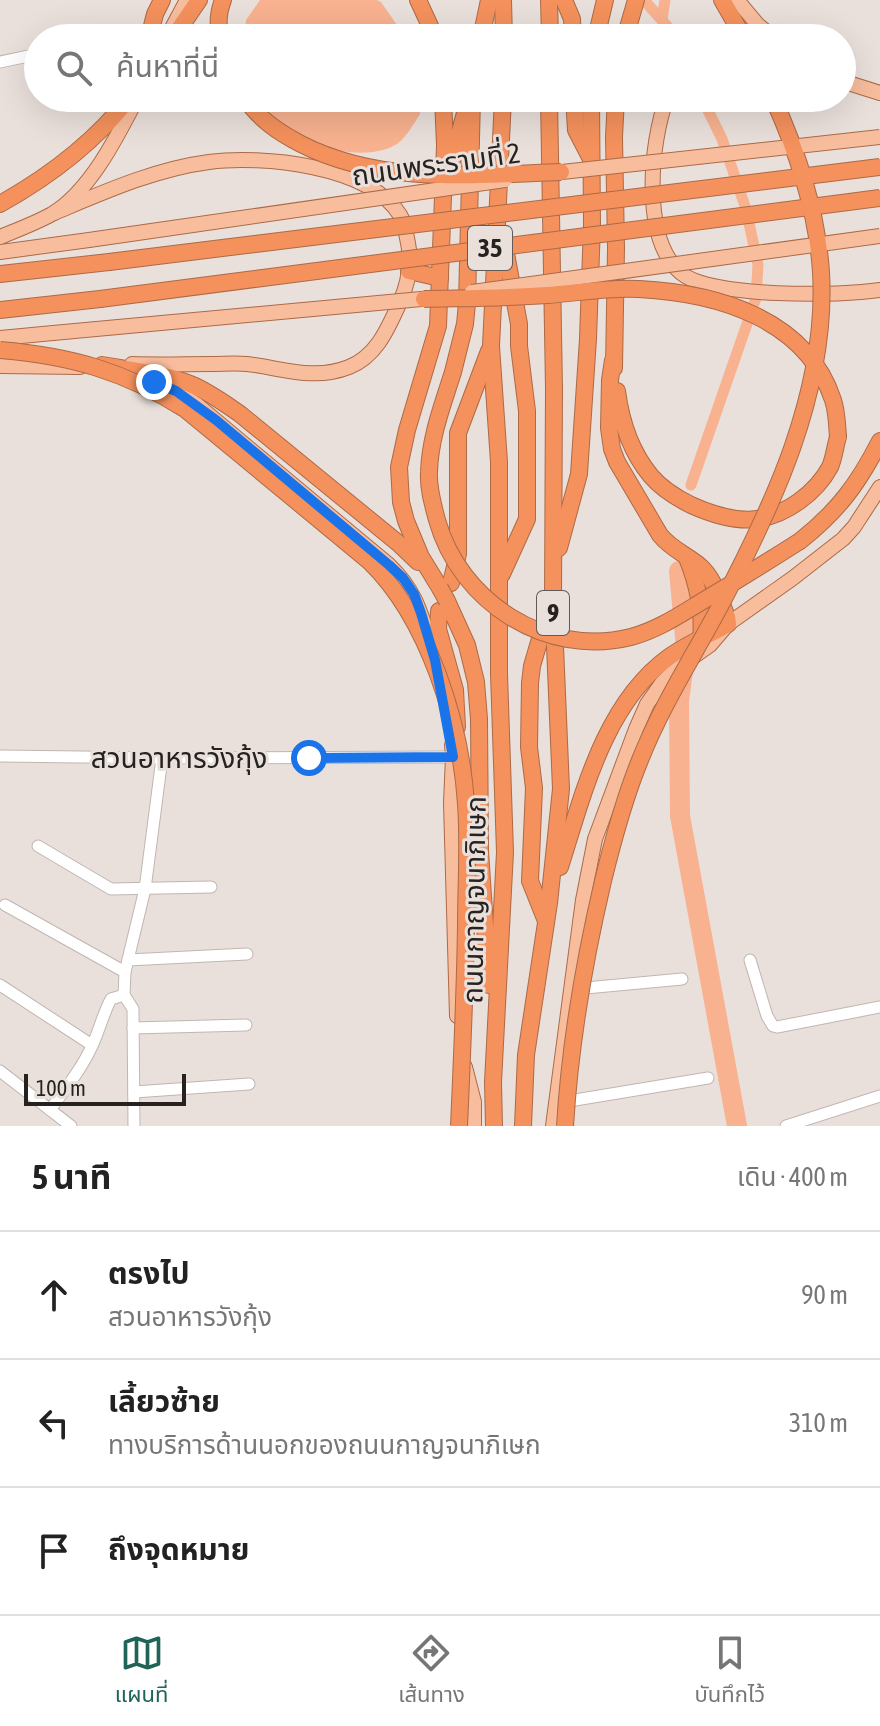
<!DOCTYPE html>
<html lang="th">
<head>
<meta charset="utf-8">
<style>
  :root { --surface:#fff; --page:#f6f6f6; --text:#222; --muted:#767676; --line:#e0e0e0; --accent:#1f6456 }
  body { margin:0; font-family:"Asap Condensed","Noto Sans Thai",sans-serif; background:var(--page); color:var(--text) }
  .scale { position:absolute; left:24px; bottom:20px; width:162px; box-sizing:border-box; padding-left:8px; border:4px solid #252220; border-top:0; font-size:22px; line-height:28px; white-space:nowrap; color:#252220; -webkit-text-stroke:6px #eae0db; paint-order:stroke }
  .stop { position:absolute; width:24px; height:24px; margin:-18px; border:6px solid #1a73e8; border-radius:50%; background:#fff }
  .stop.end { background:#1a73e8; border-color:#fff; box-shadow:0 2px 8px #0008 }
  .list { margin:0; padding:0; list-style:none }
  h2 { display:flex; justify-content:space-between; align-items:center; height:104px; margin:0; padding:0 32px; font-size:34px }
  h2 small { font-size:26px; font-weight:400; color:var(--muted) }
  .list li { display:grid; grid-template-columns:52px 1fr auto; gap:24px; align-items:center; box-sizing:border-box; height:128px; padding:0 32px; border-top:2px solid var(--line) }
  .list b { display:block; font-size:30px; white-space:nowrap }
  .list p { margin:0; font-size:26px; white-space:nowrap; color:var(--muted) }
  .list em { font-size:26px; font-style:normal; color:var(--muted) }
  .icon { flex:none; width:44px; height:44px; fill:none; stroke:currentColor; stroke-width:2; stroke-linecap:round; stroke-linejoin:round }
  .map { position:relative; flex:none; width:880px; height:1126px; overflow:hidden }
  .search { position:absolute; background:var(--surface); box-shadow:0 8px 32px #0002; left:24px; right:24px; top:24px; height:88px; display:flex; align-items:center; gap:20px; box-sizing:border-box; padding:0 28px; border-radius:44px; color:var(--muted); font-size:30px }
  .sheet { height:488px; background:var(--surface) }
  nav { display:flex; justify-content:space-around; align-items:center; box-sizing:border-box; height:112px; border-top:2px solid var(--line); background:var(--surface); font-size:22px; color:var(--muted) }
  nav a { display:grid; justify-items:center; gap:4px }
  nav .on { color:var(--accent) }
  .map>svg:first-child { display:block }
</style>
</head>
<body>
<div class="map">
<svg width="880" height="1126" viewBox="0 0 880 1126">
  <rect width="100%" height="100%" fill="#eae0db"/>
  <g fill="#f8b28f">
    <polygon points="260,0 377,0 381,2 406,38 244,38 246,20"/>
    <path d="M261,98H420V114C414,123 406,138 397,144C365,164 299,147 275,119C269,113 265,105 261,98Z"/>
  </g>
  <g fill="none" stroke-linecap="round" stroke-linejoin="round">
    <g stroke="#f8b28f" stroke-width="11">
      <polyline points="644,0 667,26 673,38"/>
      <polyline points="662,20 665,0"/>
      <polyline points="691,485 756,298 758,265 746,209 722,139 702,98"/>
    </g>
    <polyline stroke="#f8b28f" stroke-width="20" points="679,571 686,648 679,701 680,816 737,1126"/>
    <defs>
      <g id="minor">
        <polyline points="0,62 38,54"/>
        <polyline points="0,756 162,758 453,757"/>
        <polyline points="38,846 111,889 211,887"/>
        <polyline points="5,905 125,972"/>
        <polyline points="128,960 247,954"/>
        <polyline points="750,960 767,1016 773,1026 777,1027 880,1007"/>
        <polyline points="0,985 92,1045"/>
        <polyline points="575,989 682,979"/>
        <polyline points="133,1028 246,1025"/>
        <polyline points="0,1071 71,1126"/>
        <polyline points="134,1092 249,1084"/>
        <polyline points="563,1102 708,1078"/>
        <path d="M50,1110C65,1089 81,1070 92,1046C99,1031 103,1014 111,999L124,995"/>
        <polyline points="134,1126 133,1009 124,995 125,972 145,889 162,758"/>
        <polyline points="786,1126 880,1096"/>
      </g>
      <g id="major">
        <polyline points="737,0 758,25 774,38"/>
        <polyline points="171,30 187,0"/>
        <polyline points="842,81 880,93"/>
        <path d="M667,98C650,143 641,239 681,273C710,298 842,296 880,290"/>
        <path d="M54,213C104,192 155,169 209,162C261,155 369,165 400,215C405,223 406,234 408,243C412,264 408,284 400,302C388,328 377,356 349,367C314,381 282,368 247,364C236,363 223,364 211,364C185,364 159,365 132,364"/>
        <path d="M0,237C17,230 36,223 52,214C90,191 117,137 137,98"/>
        <polyline points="0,252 89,240"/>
        <polyline points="0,338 53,333"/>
        <polyline points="0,366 80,367"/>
        <path d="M136,377L176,391L196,404L389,565C414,589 420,610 430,642"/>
        <polyline points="452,745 453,757 451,803 457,1016"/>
        <polyline points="465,1067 474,1102 474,1126"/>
        <polyline points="553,1126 583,900 595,839 636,729 647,704 662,683 676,669 710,645 728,624 793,578 843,539 854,527 880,487"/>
      </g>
      <g id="highway">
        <polyline points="418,0 430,26 433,38"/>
        <polyline points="503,0 504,38"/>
        <polyline points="549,0 550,38"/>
        <polyline points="564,0 572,19 573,38"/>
        <polyline points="722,0 744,38"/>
        <polyline points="149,38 155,14 162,0"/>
        <polyline points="173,38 199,0"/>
        <path d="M221,38C217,25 218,13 223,0"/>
        <polyline points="481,38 489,0"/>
        <polyline points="596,38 605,0"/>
        <polyline points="625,38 636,0"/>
        <polyline points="574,98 576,130 590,157"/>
        <polyline points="451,164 465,113"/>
        <path d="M0,204C50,176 94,143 129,98"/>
        <polyline points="409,271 440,278"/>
        <polyline points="0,274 109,262"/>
        <polyline points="0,310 100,299"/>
        <path d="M102,365C131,370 162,373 190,384C208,391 224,403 240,414L398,543L418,562"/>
        <polyline points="614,368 616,248 614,137 616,98"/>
        <polyline points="453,372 465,324 467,303 472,98"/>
        <path d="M617,391C621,422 631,452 651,476C661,488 677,498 691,505C711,514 735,522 757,519C786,515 816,493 830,467C834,458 835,447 838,437"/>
        <path d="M800,541C838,511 858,484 880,441"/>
        <polyline points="559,548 579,474 588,339 592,224 591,98"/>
        <path d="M687,558C697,582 704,613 701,639"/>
        <polyline points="502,574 527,519 527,411 519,346 519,324 503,237"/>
        <polyline points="451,583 458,554 458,433 489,351"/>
        <polyline points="440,588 421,557 406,521 401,502 399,467 407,430 438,326 445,145 443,98"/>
        <polyline points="447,601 467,645 476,682 479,719 480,851 489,985"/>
        <polyline points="439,611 438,629 455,690 457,727"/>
        <polyline points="546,618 532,666 530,683 529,747 534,788 530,881 546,921"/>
        <path d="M560,867C583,795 604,704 669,657C687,644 709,635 728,624L727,617C720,600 714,578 700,566C687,555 671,549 660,535L617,462L612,449L609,428L610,380L613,360"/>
        <polyline points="494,1126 493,1082 505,852 499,674 499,462 491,346 503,98"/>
        <polyline points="523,1126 526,1055 549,903 561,789 553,598 554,389 549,98"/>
      </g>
    </defs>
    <use href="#minor" stroke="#c0b6b1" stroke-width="13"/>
    <use href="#major" stroke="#ac6a47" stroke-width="16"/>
    <use href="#highway" stroke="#ac6a47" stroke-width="18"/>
    <use href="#minor" stroke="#fff" stroke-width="11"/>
    <use href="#major" stroke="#f8bd9d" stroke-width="14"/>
    <use href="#highway" stroke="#f4915c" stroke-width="16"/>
    <defs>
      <g id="major-bridge">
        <polyline points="553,173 880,137"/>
        <polyline points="89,240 505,180"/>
        <polyline points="472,292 880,236"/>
        <polyline points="53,333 432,298"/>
      </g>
      <g id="highway-bridge">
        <path d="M245,98C259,119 278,132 301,144C381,185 475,175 561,172"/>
        <polyline points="109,262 880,167"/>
        <polyline points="100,299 880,198"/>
        <path d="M424,299C465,298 506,298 547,295C577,293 608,287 639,289C716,293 806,318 833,400C837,412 837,425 838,437"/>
        <path d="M0,350C71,356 124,371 185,409L369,561C428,618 461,724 466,804C469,844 466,886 466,926C465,993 462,1059 459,1126"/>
        <path d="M453,372C443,404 430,437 429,472C428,488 433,505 437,520C460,602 546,658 631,637C657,630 678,616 701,602C735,582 767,562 800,541"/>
        <polyline points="440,588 447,601"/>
        <path d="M565,1126C570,1043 584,962 603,881C613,840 624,799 640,760C661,707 691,660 718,610C772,508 828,391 821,272C817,211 798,153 773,98"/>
      </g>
    </defs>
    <use href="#major-bridge" stroke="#ac6a47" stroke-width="16" stroke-linecap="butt"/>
    <use href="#highway-bridge" stroke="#ac6a47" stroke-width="18" stroke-linecap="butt"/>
    <use href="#major-bridge" stroke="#f8bd9d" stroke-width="14"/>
    <use href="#highway-bridge" stroke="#f4915c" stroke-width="16"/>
  </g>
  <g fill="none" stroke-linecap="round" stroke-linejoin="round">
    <polyline stroke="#1a73e8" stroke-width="10" points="154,382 176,391 216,420 389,565 403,578 414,594 421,613 435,660 453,757 309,758"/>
  </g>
  <g text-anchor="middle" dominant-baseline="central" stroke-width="6" stroke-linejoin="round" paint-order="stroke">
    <g fill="#eae0db" stroke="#605b58" stroke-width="2">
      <rect x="468" y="226" width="44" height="44" rx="6"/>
      <rect x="537" y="591" width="32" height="44" rx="6"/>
    </g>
    <g font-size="26" font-weight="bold" fill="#252220">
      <text x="490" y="248">35</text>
      <text x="553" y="613">9</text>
    </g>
    <g font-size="28" fill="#252220" stroke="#eae0db">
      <text transform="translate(436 164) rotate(-8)">ถนนพระรามที่ 2</text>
      <text x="179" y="758">สวนอาหารวังกุ้ง</text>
      <text transform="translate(474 900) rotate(-89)">ถนนกาญจนาภิเษก</text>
    </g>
  </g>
</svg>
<div class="scale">100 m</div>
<div class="stop" style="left:309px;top:758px"></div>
<div class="stop end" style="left:154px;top:382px"></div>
<div class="search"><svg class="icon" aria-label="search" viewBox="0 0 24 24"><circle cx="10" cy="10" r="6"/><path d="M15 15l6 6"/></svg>ค้นหาที่นี่</div>
</div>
<section class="sheet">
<h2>5 นาที<small>เดิน · 400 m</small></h2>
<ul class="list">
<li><svg class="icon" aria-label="ahead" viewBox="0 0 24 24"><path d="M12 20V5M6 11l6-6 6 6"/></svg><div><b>ตรงไป</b><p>สวนอาหารวังกุ้ง</p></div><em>90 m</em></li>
<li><svg class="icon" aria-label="left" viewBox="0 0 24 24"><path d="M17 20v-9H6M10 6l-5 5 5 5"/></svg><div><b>เลี้ยวซ้าย</b><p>ทางบริการด้านนอกของถนนกาญจนาภิเษก</p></div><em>310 m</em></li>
<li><svg class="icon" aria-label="arrive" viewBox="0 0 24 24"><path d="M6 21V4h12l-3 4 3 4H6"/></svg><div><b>ถึงจุดหมาย</b></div></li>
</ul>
</section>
<nav>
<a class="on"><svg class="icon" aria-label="map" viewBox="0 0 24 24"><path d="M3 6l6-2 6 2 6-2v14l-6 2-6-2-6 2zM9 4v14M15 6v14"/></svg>แผนที่</a>
<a><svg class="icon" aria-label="directions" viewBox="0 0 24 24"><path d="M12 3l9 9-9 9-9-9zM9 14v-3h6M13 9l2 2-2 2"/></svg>เส้นทาง</a>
<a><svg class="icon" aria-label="saved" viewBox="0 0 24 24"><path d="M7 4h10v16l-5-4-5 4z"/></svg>บันทึกไว้</a>
</nav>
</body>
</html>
